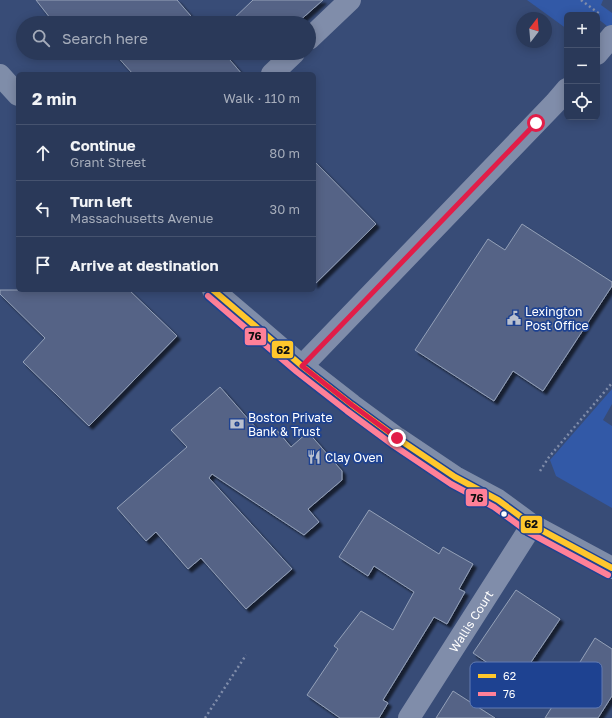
<!DOCTYPE html>
<html lang="en">
<head>
<meta charset="utf-8">
<style>
  :root { --surface:#2a3959; --page:#32405f; --text:#f1f3f6; --muted:#a5acba; --line:#46536f }
  body { margin:0; font-family:"Golos Text",sans-serif; background:var(--page); color:var(--text) }
  .controls { position:absolute; right:12px; top:12px; display:grid; overflow:hidden; border-radius:6px; box-shadow:0 2px 10px #0003 }
  .controls button { width:36px; height:36px; display:grid; place-items:center; padding:0; border:0; border-bottom:1px solid var(--line); background:var(--surface); color:var(--text); font:20px sans-serif }
  .compass { position:absolute; left:516px; top:12px; width:36px; height:36px; border-radius:50%; background:var(--surface); box-shadow:0 2px 10px #0003; rotate:16deg }
  .stop { position:absolute; width:12px; height:12px; margin:-9px; border:3px solid #e11d48; border-radius:50%; background:#fff }
  .stop.end { background:#e11d48; border-color:#fff; box-shadow:0 1px 4px #0008 }
  .list { margin:0; padding:0; list-style:none }
  h2 { display:flex; justify-content:space-between; align-items:center; height:52px; margin:0; padding:0 16px; font-size:17px }
  h2 small { font-size:13px; font-weight:400; color:var(--muted) }
  .list li { display:grid; grid-template-columns:26px 1fr auto; gap:12px; align-items:center; box-sizing:border-box; height:56px; padding:0 16px; border-top:1px solid var(--line) }
  .list b { display:block; font-size:15px; white-space:nowrap }
  .list p { margin:0; font-size:13px; white-space:nowrap; color:var(--muted) }
  .list em { font-size:13px; font-style:normal; color:var(--muted) }
  .icon { flex:none; width:22px; height:22px; fill:none; stroke:currentColor; stroke-width:2; stroke-linecap:round; stroke-linejoin:round }
  .map { position:relative; flex:none; width:612px; height:718px; overflow:hidden }
  .search { position:absolute; background:var(--surface); box-shadow:0 2px 10px #0003; left:16px; top:16px; width:300px; height:44px; display:flex; align-items:center; gap:10px; box-sizing:border-box; padding:0 14px; border-radius:22px; color:var(--muted); font-size:15px }
  .panel { position:absolute; background:var(--surface); box-shadow:0 2px 10px #0003; left:16px; top:72px; width:300px; height:220px; border-radius:6px }
  .map>svg:first-child { display:block }
</style>
</head>
<body>
<div class="map">
<svg width="612" height="718" viewBox="0 0 612 718">
  <defs>
    <filter id="shadow"><feDropShadow dx="3.5" dy="3.5" stdDeviation="1" flood-color="#0009"/></filter>
  </defs>
  <rect width="100%" height="100%" fill="#384c77"/>
  <g fill="#3259a7">
    <polygon points="527,0 603,0 601,5 612,13 612,30 597,18 597,15 567,15 567,29"/>
    <polygon points="612,389 612,404 603,420 612,426 612,508 556,476 550,460"/>
  </g>
  <g fill="#546486" stroke="#94a0b8" filter="url(#shadow)">
    <polygon points="36,0 177,0 197,23 54,23"/>
    <polygon points="253,0 323,0 297,23 229,23"/>
    <polygon points="114,53 224,53 242,74 133,74"/>
    <polygon points="314,161 376,224 314,285"/>
    <polygon points="522,224 612,282 612,286 543,391 513,371 494,401 415,350 488,239 505,250"/>
    <polygon points="0,290 129,290 177,336 89,426 23,362 45,338 0,294"/>
    <polygon points="220,387 264,437 275,428 291,447 308,432 342,471 342,480 308,509 319,522 304,535 212,474 209,478 292,569 246,609 201,558 188,569 156,532 146,541 117,508 187,447 171,430"/>
    <polygon points="369,510 439,554 443,547 473,564 459,589 465,592 447,624 434,617 383,700 388,703 379,718 340,718 307,695 338,649 334,646 361,611 393,630 414,592 374,566 368,576 339,557"/>
    <polygon points="516,590 560,619 517,683 473,653"/>
    <polygon points="595,638 612,649 612,696 598,718 545,718"/>
    <polygon points="453,691 495,718 436,718"/>
  </g>
  <g fill="none" stroke-linecap="round" stroke-linejoin="round">
    <g stroke="#808daa" stroke-width="2.5" stroke-dasharray="2 3" stroke-linecap="butt">
      <polyline points="581,0 601,15"/>
      <polyline points="540,471 549,457 612,383"/>
      <polyline points="205,718 246,655"/>
    </g>
    <g stroke="#808daa" stroke-width="22">
      <polyline points="309,39 350,0"/>
      <polyline points="597,54 612,36"/>
      <polyline points="272,74 294,53"/>
      <polyline points="302,366 555,103 567,89"/>
      <path id="s1" d="M409,718L532,525"/>
    </g>
    <g stroke="#7f8da9" stroke-width="22">
      <polyline points="0,75 18,95"/>
      <polyline points="213,290 302,366 352,405 397,438 455,477 498,500 532,525 612,568"/>
    </g>
    <defs>
      <polyline id="bus-1" points="213,290 302,366 352,405 397,438 455,477 498,500 532,525 612,568"/>
      <polyline id="bus-2" points="208,296 297,372 347,411 393,445 451,484 494,507 528,532 608,575"/>
    </defs>
    <use href="#bus-1" stroke="#1e4291" stroke-width="9"/>
    <use href="#bus-2" stroke="#1e4291" stroke-width="9"/>
    <use href="#bus-1" stroke="#ffc72c" stroke-width="6"/>
    <use href="#bus-2" stroke="#ff8098" stroke-width="6"/>
  </g>
  <g fill="none" stroke-linecap="round" stroke-linejoin="round">
    <polyline stroke="#e11d48" stroke-width="5" points="397,438 352,405 302,366 536,123"/>
  </g>
  <defs>
    <symbol id="civic-bare" viewBox="-9 -9 18 18"><path d="M-.6-6.5H3V-4.5H.6V-3L4-1V1h2V6H-6V1h2V-1L-.6-3ZM-1.2 2.5V6h2.4V2.5Z" fill="#b9c0cf" stroke="#1e4291" stroke-width="2.5" paint-order="stroke"/></symbol>
    <symbol id="bank-bare" viewBox="-9 -9 18 18"><path d="M-6-4H6V4H-6ZM0-2.3a2.3 2.3 0 1 0 0 4.6a2.3 2.3 0 1 0 0-4.6Z" fill="#b9c0cf" stroke="#1e4291" stroke-width="2.5" paint-order="stroke"/></symbol>
    <symbol id="restaurant-bare" viewBox="-9 -9 18 18"><path d="M-5-6h1v4h1v-4h1v4h1v-4h1v5L-1.5 .5V6h-2V.5L-5-1ZM5-6V6H3V1.5H1.5Q1.5-4 5-6Z" fill="#b9c0cf" stroke="#1e4291" stroke-width="2.5" paint-order="stroke"/></symbol>
  </defs>
  <g fill-rule="evenodd">
    <use href="#civic-bare" x="504" y="308" width="20" height="20"/>
    <use href="#bank-bare" x="227" y="414" width="20" height="20"/>
    <use href="#restaurant-bare" x="304" y="447" width="20" height="20"/>
  </g>
  <circle fill="#fff" stroke="#1e4291" stroke-width="1.5" cx="504" cy="514" r="3.5"/>
  <g text-anchor="middle" dominant-baseline="central" stroke-width="3.5" stroke-linejoin="round" paint-order="stroke">
    <g font-size="12" fill="#fff" stroke="#1e4291" text-anchor="start">
      <text x="525" y="311">Lexington<tspan x="525" dy="14">Post Office</tspan></text>
      <text x="248" y="417">Boston Private<tspan x="248" dy="14">Bank &amp; Trust</tspan></text>
      <text x="325" y="457">Clay Oven</text>
    </g>
    <g font-size="12" fill="#fff" stroke="#1e4291">
      <text stroke="none"><textPath href="#s1" startOffset="115">Wallis Court</textPath></text>
    </g>
  </g>
  <rect x="470" y="662" width="132" height="46" rx="6" fill="#1e4291" stroke="#627bb2" stroke-width="1"/>
  <rect x="478" y="674" width="18" height="4" fill="#ffc72c"/>
  <rect x="478" y="692" width="18" height="4" fill="#ff8098"/>
  <g font-size="11" fill="#fff">
    <text x="503" y="680">62</text>
    <text x="503" y="698">76</text>
  </g>
  <g stroke="#1e4291" stroke-width="1.5">
    <rect x="244" y="327" width="23" height="19" rx="4" fill="#ff8098"/>
    <rect x="271" y="340" width="23" height="19" rx="4" fill="#ffc72c"/>
    <rect x="465" y="488" width="23" height="19" rx="4" fill="#ff8098"/>
    <rect x="520" y="515" width="23" height="19" rx="4" fill="#ffc72c"/>
  </g>
  <g font-size="11" text-anchor="middle" font-weight="bold" fill="#111">
    <text x="255" y="340">76</text>
    <text x="283" y="354">62</text>
    <text x="477" y="502">76</text>
    <text x="531" y="528">62</text>
  </g>
</svg>
<div class="controls">
<button>+</button>
<button>−</button>
<button><svg class="icon" aria-label="locate" viewBox="0 0 24 24"><circle cx="12" cy="12" r="6"/><path d="M12 2v4M12 18v4M2 12h4M18 12h4"/></svg></button>
</div>
<svg class="compass" viewBox="-18 -18 36 36"><path d="M0-13l5 13h-10z" fill="#e53935"/><path d="M0 13l5-13h-10z" fill="#a5acba"/></svg>
<div class="stop" style="left:536px;top:123px"></div>
<div class="stop end" style="left:397px;top:438px"></div>
<div class="search"><svg class="icon" aria-label="search" viewBox="0 0 24 24"><circle cx="10" cy="10" r="6"/><path d="M15 15l6 6"/></svg>Search here</div>
<section class="panel">
<h2>2 min<small>Walk · 110 m</small></h2>
<ul class="list">
<li><svg class="icon" aria-label="ahead" viewBox="0 0 24 24"><path d="M12 20V5M6 11l6-6 6 6"/></svg><div><b>Continue</b><p>Grant Street</p></div><em>80 m</em></li>
<li><svg class="icon" aria-label="left" viewBox="0 0 24 24"><path d="M17 20v-9H6M10 6l-5 5 5 5"/></svg><div><b>Turn left</b><p>Massachusetts Avenue</p></div><em>30 m</em></li>
<li><svg class="icon" aria-label="arrive" viewBox="0 0 24 24"><path d="M6 21V4h12l-3 4 3 4H6"/></svg><div><b>Arrive at destination</b></div></li>
</ul>
</section>
</div>
</body>
</html>
